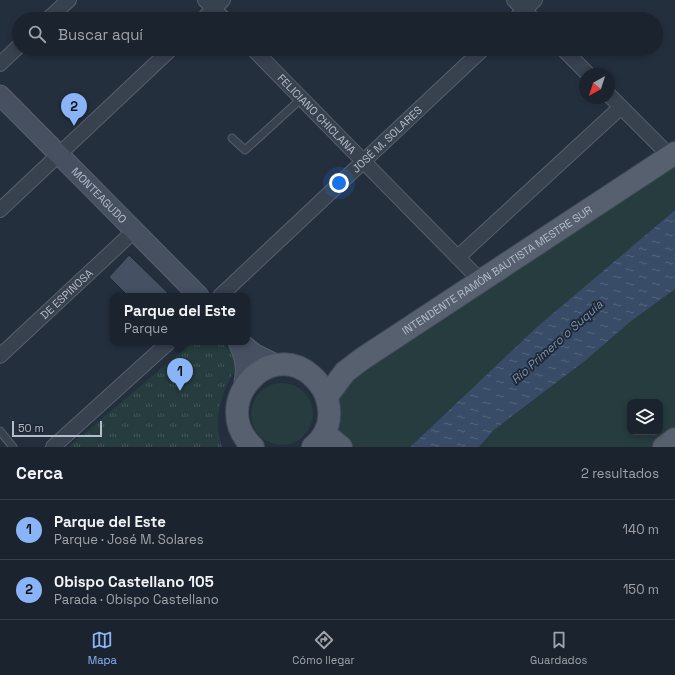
<!DOCTYPE html>
<html lang="es">
<head>
<meta charset="utf-8">
<style>
  :root { --surface:#1b232e; --page:#282f3a; --text:#f1f3f6; --muted:#a0a4aa; --line:#39404a; --accent:#8ab4f8 }
  body { margin:0; font-family:"Space Grotesk",sans-serif; background:var(--page); color:var(--text) }
  .controls { position:absolute; right:12px; bottom:12px; display:grid; overflow:hidden; border-radius:8px; box-shadow:0 2px 6px #0003 }
  .controls button { width:36px; height:36px; display:grid; place-items:center; padding:0; border:0; border-bottom:1px solid var(--line); background:var(--surface); color:var(--text); font:20px sans-serif }
  .compass { position:absolute; left:579px; top:68px; width:36px; height:36px; border-radius:50%; background:var(--surface); box-shadow:0 2px 6px #0003; rotate:219deg }
  .scale { position:absolute; left:12px; bottom:10px; width:90px; box-sizing:border-box; padding-left:4px; border:2px solid #b4bcc9; border-top:0; font-size:11px; line-height:14px; white-space:nowrap; color:#b4bcc9; -webkit-text-stroke:3px #1d2633; paint-order:stroke }
  .you { position:absolute; left:339px; top:183px; width:14px; height:14px; margin:-10px; border:3px solid #fff; border-radius:50%; background:#1a73e8; box-shadow:0 0 0 6px #1a73e833 }
  .badge { display:grid; place-items:center; width:26px; height:26px; border-radius:50%; background:var(--accent); color:#111; font-size:13px; font-weight:700 }
  .pin { position:absolute; translate:-50% -33px; filter:drop-shadow(0 1px 2px #0008) }
  .pin::after { content:''; position:absolute; top:21px; width:14px; height:12px; background:inherit; clip-path:polygon(0 0,100% 0,50% 100%) }
  .popup { position:absolute; left:110px; top:293px; width:140px; height:52px; box-sizing:border-box; display:grid; place-content:center; border-radius:8px; background:var(--surface); filter:drop-shadow(0 1px 3px #0005); font-size:13px; white-space:nowrap; color:var(--muted) }
  .popup b { font-size:15px; color:var(--text) }
  .popup::after { content:''; position:absolute; left:50%; top:100%; margin-left:-8px; border:8px solid transparent; border-top-color:var(--surface) }
  .list { margin:0; padding:0; list-style:none }
  h2 { display:flex; justify-content:space-between; align-items:center; height:52px; margin:0; padding:0 16px; font-size:17px }
  h2 small { font-size:13px; font-weight:400; color:var(--muted) }
  .list li { display:grid; grid-template-columns:26px 1fr auto; gap:12px; align-items:center; box-sizing:border-box; height:60px; padding:0 16px; border-top:1px solid var(--line) }
  .list b { display:block; font-size:15px; white-space:nowrap }
  .list p { margin:0; font-size:13px; white-space:nowrap; color:var(--muted) }
  .list em { font-size:13px; font-style:normal; color:var(--muted) }
  .icon { flex:none; width:22px; height:22px; fill:none; stroke:currentColor; stroke-width:2; stroke-linecap:round; stroke-linejoin:round }
  .map { position:relative; flex:none; width:675px; height:447px; overflow:hidden }
  .search { position:absolute; background:var(--surface); box-shadow:0 2px 6px #0003; left:12px; right:12px; top:12px; height:44px; display:flex; align-items:center; gap:10px; box-sizing:border-box; padding:0 14px; border-radius:22px; color:var(--muted); font-size:15px }
  .sheet { height:172px; background:var(--surface) }
  nav { display:flex; justify-content:space-around; align-items:center; box-sizing:border-box; height:56px; border-top:1px solid var(--line); background:var(--surface); font-size:11px; color:var(--muted) }
  nav a { display:grid; justify-items:center; gap:2px }
  nav .on { color:var(--accent) }
  .map>svg:first-child { display:block }
</style>
</head>
<body>
<div class="map">
<svg width="675" height="447" viewBox="0 0 675 447">
  <defs>
    <pattern id="park-tufts" width="24" height="20" patternUnits="userSpaceOnUse"><rect width="24" height="20" fill="#263c3f"/><path d="M3 7l-1-3M5 7V3M7 7l1-3M15 17l-1-3M17 17v-4M19 17l1-3" fill="none" stroke="#435659"/></pattern>
    <pattern id="water-ripples" width="26" height="14" patternUnits="userSpaceOnUse"><rect width="26" height="14" fill="#394c67"/><path d="M2 4q2-2 4 0t4 0M15 11q2-2 4 0t4 0" fill="none" stroke="#53647b"/></pattern>
  </defs>
  <rect width="100%" height="100%" fill="#242f3e"/>
  <g fill="#263c3f" fill-rule="evenodd">
    <path d="M675,153V210C584,286 495,365 410,447H341L327,396Z"/>
    <path d="M675,289V439L664,447H479L494,430L586,360L630,322ZM630,402H660V432H630Z"/>
    <circle cx="282" cy="414" r="31"/>
  </g>
  <path fill="url(#park-tufts)" d="M193,342H221L240,359C224,391 211,411 222,447H68Z"/>
  <polygon fill="url(#water-ripples)" points="675,210 675,289 630,322 586,360 494,430 479,447 410,447 537,327"/>
  <polygon fill="#455162" stroke="#1f2835" points="129,255 171,296 128,296 109,277"/>
  <g fill="none" stroke-linecap="round" stroke-linejoin="round">
    <defs>
      <g id="lane">
        <polyline points="232,138 245,150 302,98"/>
        <polyline points="0,431 13,447"/>
      </g>
      <g id="street">
        <polyline points="205,0 224,19"/>
        <polyline points="514,0 533,19"/>
        <polyline points="48,19 69,0"/>
        <polyline points="203,19 223,0"/>
        <polyline points="515,19 535,0"/>
        <path id="s1" d="M253,49L481,281"/>
        <polyline points="563,49 588,74"/>
        <polyline points="0,64 19,46"/>
        <polyline points="609,95 670,156"/>
        <polyline points="0,210 171,49"/>
        <polyline points="458,257 621,107"/>
        <path id="s2" d="M220,296L483,49"/>
        <path id="s3" d="M0,356L134,231"/>
        <polyline points="53,447 169,342"/>
      </g>
      <g id="secondary">
        <path id="s4" d="M0,95L199,296"/>
        <path d="M238,342C246,359 247,370 243,388"/>
        <polyline points="240,342 255,354 278,365"/>
      </g>
      <g id="primary">
        <path id="s5" d="M327,396L345,372L362,359L675,153"/>
        <polyline points="325,434 341,447"/>
        <path d="M253,447C208,405 268,338 311,375C320,383 326,391 328,403C332,420 326,436 313,447"/>
        <polyline points="664,447 675,439"/>
      </g>
    </defs>
    <use href="#lane" stroke="#565f6c" stroke-width="9"/>
    <use href="#street" stroke="#565f6c" stroke-width="16"/>
    <use href="#secondary" stroke="#565f6c" stroke-width="21"/>
    <use href="#primary" stroke="#414a57" stroke-width="24"/>
    <use href="#lane" stroke="#38414e" stroke-width="7"/>
    <use href="#street" stroke="#38414e" stroke-width="14"/>
    <use href="#secondary" stroke="#465061" stroke-width="19"/>
    <use href="#primary" stroke="#56606e" stroke-width="22"/>
  </g>
  <g text-anchor="middle" dominant-baseline="central" stroke-width="3.5" stroke-linejoin="round" paint-order="stroke">
    <g font-size="11" fill="#b4bcc9" stroke="#1d2633">
      <text stroke="none"><textPath href="#s1" startOffset="91">FELICIANO CHICLANA</textPath></text>
      <text stroke="none"><textPath href="#s2" startOffset="229">JOSÉ M. SOLARES</textPath></text>
      <text stroke="none"><textPath href="#s4" startOffset="141">MONTEAGUDO</textPath></text>
      <text stroke="none"><textPath href="#s5" startOffset="213">INTENDENTE RAMÓN BAUTISTA MESTRE SUR</textPath></text>
      <text stroke="none"><textPath href="#s3" startOffset="91">DE ESPINOSA</textPath></text>
    </g>
    <g font-size="12" font-style="italic" fill="#7c92b1" stroke="#1d2633">
      <text transform="translate(557 342) rotate(-42)">Río Primero o Suquía</text>
    </g>
  </g>
</svg>
<div class="controls">
<button><svg class="icon" aria-label="layers" viewBox="0 0 24 24"><path d="M12 4l9 5-9 5-9-5zM3 14l9 5 9-5"/></svg></button>
</div>
<svg class="compass" viewBox="-18 -18 36 36"><path d="M0-13l5 13h-10z" fill="#e53935"/><path d="M0 13l5-13h-10z" fill="#a0a4aa"/></svg>
<div class="scale">50 m</div>
<div class="you"></div>
<div class="pin badge" style="left:180px;top:391px">1</div>
<div class="popup"><b>Parque del Este</b>Parque</div>
<div class="pin badge" style="left:74px;top:126px">2</div>
<div class="search"><svg class="icon" aria-label="search" viewBox="0 0 24 24"><circle cx="10" cy="10" r="6"/><path d="M15 15l6 6"/></svg>Buscar aquí</div>
</div>
<section class="sheet">
<h2>Cerca<small>2 resultados</small></h2>
<ul class="list">
<li><span class="badge">1</span><div><b>Parque del Este</b><p>Parque · José M. Solares</p></div><em>140 m</em></li>
<li><span class="badge">2</span><div><b>Obispo Castellano 105</b><p>Parada · Obispo Castellano</p></div><em>150 m</em></li>
</ul>
</section>
<nav>
<a class="on"><svg class="icon" aria-label="map" viewBox="0 0 24 24"><path d="M3 6l6-2 6 2 6-2v14l-6 2-6-2-6 2zM9 4v14M15 6v14"/></svg>Mapa</a>
<a><svg class="icon" aria-label="directions" viewBox="0 0 24 24"><path d="M12 3l9 9-9 9-9-9zM9 14v-3h6M13 9l2 2-2 2"/></svg>Cómo llegar</a>
<a><svg class="icon" aria-label="saved" viewBox="0 0 24 24"><path d="M7 4h10v16l-5-4-5 4z"/></svg>Guardados</a>
</nav>
</body>
</html>
